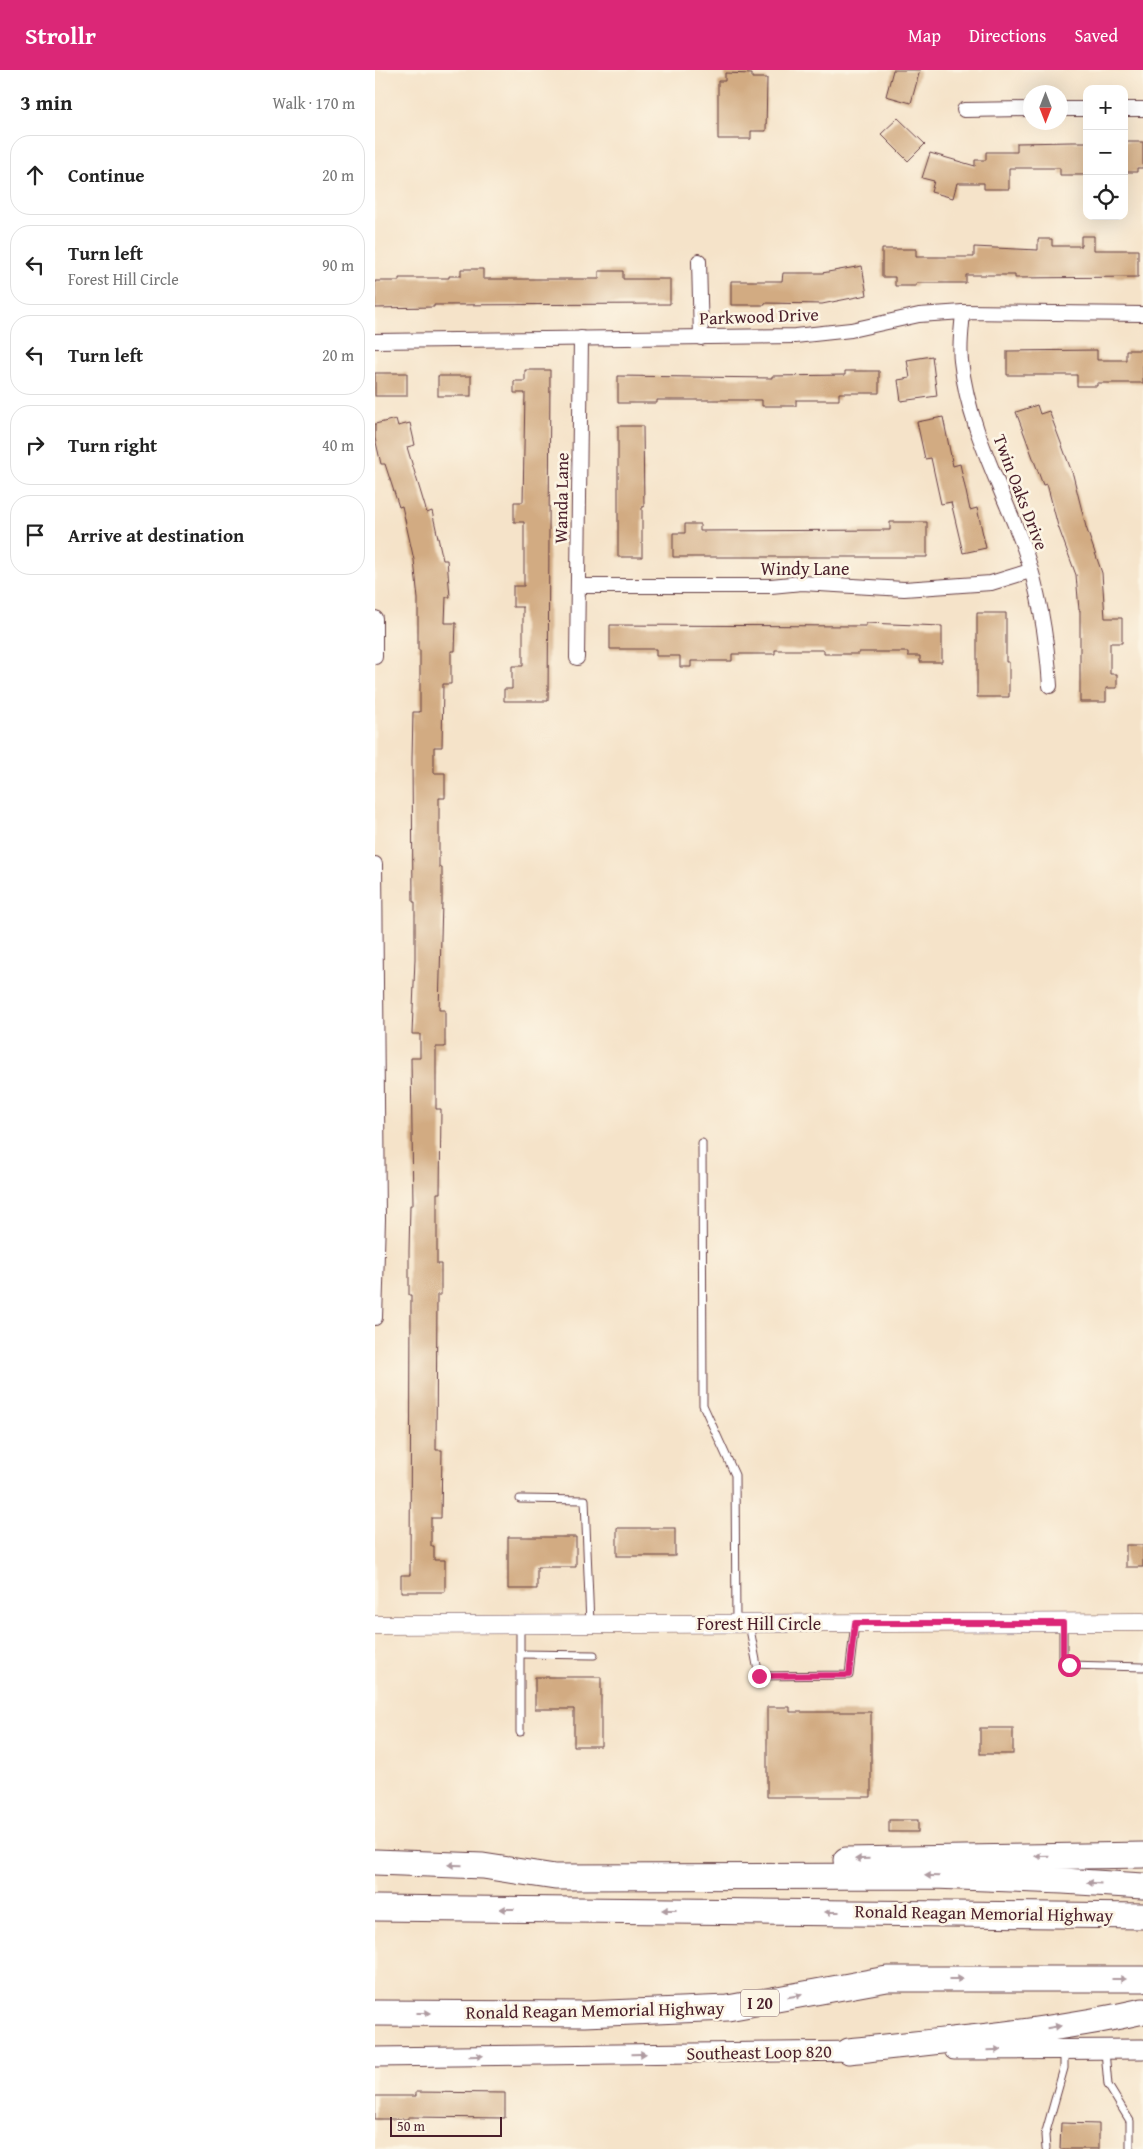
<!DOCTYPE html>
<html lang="en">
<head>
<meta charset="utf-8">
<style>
  :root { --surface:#fff; --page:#f6f6f6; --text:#222; --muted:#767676; --line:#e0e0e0; --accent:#db2777 }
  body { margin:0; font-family:"Gentium Book Plus",serif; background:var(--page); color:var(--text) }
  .controls { position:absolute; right:15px; top:15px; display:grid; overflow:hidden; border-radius:10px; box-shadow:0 5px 20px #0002 }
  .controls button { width:45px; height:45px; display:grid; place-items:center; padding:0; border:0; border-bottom:1px solid var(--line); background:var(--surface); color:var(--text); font:25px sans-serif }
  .compass { position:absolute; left:648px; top:15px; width:45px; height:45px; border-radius:50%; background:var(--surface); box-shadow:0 5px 20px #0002; rotate:180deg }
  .scale { position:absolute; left:15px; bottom:12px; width:112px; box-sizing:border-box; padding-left:5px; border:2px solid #4a1f2b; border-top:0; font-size:14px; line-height:18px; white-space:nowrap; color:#4a1f2b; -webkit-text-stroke:4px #fcf5e5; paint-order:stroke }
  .stop { position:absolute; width:15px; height:15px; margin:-11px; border:4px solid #db2777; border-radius:50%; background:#fff }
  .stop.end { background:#db2777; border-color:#fff; box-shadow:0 1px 5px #0008 }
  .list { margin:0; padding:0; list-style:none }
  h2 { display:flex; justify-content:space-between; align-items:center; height:65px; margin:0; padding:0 20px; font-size:21px }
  h2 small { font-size:16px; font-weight:400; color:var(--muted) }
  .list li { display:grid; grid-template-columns:32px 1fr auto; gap:15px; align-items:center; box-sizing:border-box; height:80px; margin:0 10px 10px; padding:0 10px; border:1px solid var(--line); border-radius:20px }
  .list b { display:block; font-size:19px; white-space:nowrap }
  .list p { margin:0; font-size:16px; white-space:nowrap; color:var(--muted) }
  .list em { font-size:16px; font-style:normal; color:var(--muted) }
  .icon { flex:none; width:28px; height:28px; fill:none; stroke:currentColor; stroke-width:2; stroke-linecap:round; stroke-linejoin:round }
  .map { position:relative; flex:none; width:768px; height:2079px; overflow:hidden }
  header { display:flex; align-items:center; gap:30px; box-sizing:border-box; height:70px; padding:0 25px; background:var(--accent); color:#fff }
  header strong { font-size:24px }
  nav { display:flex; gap:28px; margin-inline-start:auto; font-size:18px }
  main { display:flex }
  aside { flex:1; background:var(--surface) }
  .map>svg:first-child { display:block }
</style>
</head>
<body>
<header>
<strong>Strollr</strong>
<nav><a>Map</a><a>Directions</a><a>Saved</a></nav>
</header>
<main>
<aside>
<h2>3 min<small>Walk · 170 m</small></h2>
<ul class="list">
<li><svg class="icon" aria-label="ahead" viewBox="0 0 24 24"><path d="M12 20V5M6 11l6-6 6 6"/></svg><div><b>Continue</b></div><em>20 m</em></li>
<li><svg class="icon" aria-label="left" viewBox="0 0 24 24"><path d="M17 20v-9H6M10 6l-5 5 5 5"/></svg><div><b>Turn left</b><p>Forest Hill Circle</p></div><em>90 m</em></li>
<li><svg class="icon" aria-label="left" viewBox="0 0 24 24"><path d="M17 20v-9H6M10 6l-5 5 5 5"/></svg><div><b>Turn left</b></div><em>20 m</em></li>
<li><svg class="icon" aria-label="right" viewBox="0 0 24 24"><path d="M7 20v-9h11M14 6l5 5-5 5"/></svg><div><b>Turn right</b></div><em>40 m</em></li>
<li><svg class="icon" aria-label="arrive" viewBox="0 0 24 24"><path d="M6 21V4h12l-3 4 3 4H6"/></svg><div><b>Arrive at destination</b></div></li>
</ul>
</aside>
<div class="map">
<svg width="768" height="2079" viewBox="0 0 768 2079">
  <rect width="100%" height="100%" fill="#fcf5e5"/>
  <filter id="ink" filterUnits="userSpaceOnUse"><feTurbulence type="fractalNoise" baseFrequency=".02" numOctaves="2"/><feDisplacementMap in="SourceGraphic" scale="10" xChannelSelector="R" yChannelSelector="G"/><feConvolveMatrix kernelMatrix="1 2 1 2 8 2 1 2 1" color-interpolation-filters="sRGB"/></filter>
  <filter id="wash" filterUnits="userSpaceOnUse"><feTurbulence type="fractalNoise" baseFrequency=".0096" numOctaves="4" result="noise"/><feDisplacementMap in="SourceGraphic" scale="20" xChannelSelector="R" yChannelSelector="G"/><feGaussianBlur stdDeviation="1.12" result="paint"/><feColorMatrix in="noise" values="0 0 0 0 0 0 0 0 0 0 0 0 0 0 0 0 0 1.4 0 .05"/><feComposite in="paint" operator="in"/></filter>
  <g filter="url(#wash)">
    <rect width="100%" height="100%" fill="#f5e3c9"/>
    <g id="blocks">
      <g fill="#d2ab82">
        <polygon points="518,0 545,0 536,33 511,26"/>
        <polygon points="350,3 377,4 377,8 392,8 391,61 376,61 376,69 343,69 343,11 350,11"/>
        <polygon points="523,48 550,74 533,91 506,64"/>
        <polygon points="697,72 712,72 712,105 685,105 685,98 634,98 634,119 609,119 609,113 582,113 578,128 556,122 559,111 547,108 555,83 600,96 600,90 611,90 611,82 642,82 642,73"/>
        <polygon points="749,72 768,72 768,98 762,98 762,102 749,102"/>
        <polygon points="706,166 719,166 719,180 763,180 763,207 640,208 640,205 591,205 591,213 541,213 541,216 520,216 520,207 507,207 507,179 541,179 541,187 599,187 599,177 663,180 663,169 677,169 677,176 706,176"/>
        <polygon points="487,196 492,225 447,234 390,233 390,235 356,235 356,211 407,211 408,203 447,203"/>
        <polygon points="86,199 108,199 108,209 224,209 224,201 248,201 248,209 295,209 295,234 59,235 59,237 0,238 0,211 24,211 24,208 74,208 74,206 86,206"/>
        <polygon points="722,280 722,290 751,290 751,280 768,280 768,313 722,313 722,316 702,316 702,305 632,305 632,281"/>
        <polygon points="557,286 562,326 526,331 523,310 535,308 532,290"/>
        <polygon points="150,300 175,300 173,631 129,631 129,619 137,619 137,596 148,596 148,537 138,537 138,516 149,516 149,452 139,452 139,432 148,432 150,323 139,323 139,311 150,311"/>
        <polygon points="470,301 504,301 504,323 464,323 464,330 421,330 421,336 387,336 387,330 282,330 282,333 243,333 243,306 397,308 397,306 470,305"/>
        <rect x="0" y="303" width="32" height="23"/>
        <rect x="63" y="306" width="33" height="20"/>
        <polygon points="662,335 665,344 674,341 698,405 711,457 727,503 730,548 747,548 747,573 735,573 735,604 742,604 742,618 731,618 731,632 705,632 705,540 704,540 701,505 683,456 672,414 668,415 641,342"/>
        <polygon points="568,347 578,396 585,394 595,440 602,438 611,478 588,483 576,432 566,434 556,388 550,389 542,352"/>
        <polygon points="21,349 23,356 35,353 40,375 32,377 52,443 57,441 68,490 72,490 75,527 71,527 70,553 81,553 80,581 76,581 76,614 68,614 67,677 59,677 59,703 70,703 70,728 64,728 64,797 67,797 67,832 64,940 70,940 70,977 61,977 61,1039 66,1039 65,1123 62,1123 62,1194 66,1194 66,1225 62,1225 61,1380 67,1380 66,1448 56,1448 56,1476 59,1476 59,1490 70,1490 70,1522 26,1522 26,1505 35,1505 36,1225 34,1225 34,1181 35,1135 38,1135 36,988 45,988 45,964 37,964 40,889 40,832 38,832 37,690 38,642 45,642 45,580 43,580 43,529 39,490 27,436 24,437 10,394 6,394 0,368 0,354"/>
        <polygon points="243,356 268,356 269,437 267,437 267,487 243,487"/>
        <polygon points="515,452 552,452 552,487 298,487 298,463 310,463 310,454 325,454 325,461 515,460"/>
        <polygon points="602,543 631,543 631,592 634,592 634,627 602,627"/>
        <polygon points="491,553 567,556 567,592 545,592 545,586 533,586 533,582 484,582 484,584 449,584 449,580 400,580 400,584 357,584 357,591 316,591 316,597 305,597 305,586 281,586 281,579 235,579 235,555 491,556"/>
        <rect x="242" y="1458" width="58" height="28"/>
        <polygon points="133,1467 201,1467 201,1497 162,1497 162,1519 133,1519"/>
        <rect x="751" y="1475" width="17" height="22"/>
        <polygon points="160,1607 226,1607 226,1676 199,1676 199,1639 160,1639"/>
        <polygon points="392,1637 415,1637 415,1642 496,1642 496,1727 392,1727"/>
        <rect x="605" y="1658" width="33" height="26"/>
        <rect x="514" y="1750" width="29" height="12"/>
        <polygon points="41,2022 130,2023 130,2048 33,2047 33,2049 0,2049 0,2026 41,2026"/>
        <polygon points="686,2053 724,2054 724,2079 685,2079"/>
      </g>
    </g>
  </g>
  <g filter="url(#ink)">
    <use href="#blocks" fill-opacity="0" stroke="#643c43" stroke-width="1"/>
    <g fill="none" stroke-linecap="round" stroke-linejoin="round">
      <defs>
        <g id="service">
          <polyline points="327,1073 328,1335 360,1405 361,1552"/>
          <polyline points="145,1429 210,1430 215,1554"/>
          <polyline points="688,1553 688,1589 694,1595 768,1597"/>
          <polyline points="374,1554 384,1606 474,1605 480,1553"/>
          <polyline points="145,1555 145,1662"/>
          <polyline points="145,1584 219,1585"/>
          <polyline points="730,1981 733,2015 755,2051 755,2079"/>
          <polyline points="671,2079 670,2065 689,1998 689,1979"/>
        </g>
        <g id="minor">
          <polyline points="686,39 712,39"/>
          <polyline points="749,39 768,39"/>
          <polyline points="589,40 656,39"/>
          <polyline points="324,191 326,268"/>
          <path d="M588,242C587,257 584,275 586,291C593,357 626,416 649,478C665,523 672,569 675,616"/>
          <polyline points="0,271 420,266 476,260 544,245 588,242 768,244"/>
          <polyline points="203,516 396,516 427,513 529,519 616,513 655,501"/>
          <polyline points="0,548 0,587"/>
          <polyline points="202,588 206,268"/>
          <polyline points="0,794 3,1149 0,1248"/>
        </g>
        <polyline id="tertiary" points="0,1555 768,1552"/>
        <g id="secondary">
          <polyline points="579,1980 768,1979"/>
          <polyline points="0,1987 486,1981"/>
        </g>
        <g id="motorway">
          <polyline points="471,1790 768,1785"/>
          <polyline points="0,1792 108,1796 180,1807 559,1806 688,1811 768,1816"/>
          <polyline points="0,1838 768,1846"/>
          <polyline points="0,1943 209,1944 353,1938 512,1909 768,1909"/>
          <path d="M474,1981C572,1970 672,1963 768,1941"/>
        </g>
      </defs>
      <use href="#service" stroke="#643c43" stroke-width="9"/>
      <use href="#minor" stroke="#643c43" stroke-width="16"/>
      <use href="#tertiary" stroke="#643c43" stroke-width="19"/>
      <use href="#secondary" stroke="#643c43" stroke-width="21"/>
      <use href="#motorway" stroke="#643c43" stroke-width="27"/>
      <use href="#service" stroke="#fff" stroke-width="7"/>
      <use href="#minor" stroke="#fff" stroke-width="14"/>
      <use href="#tertiary" stroke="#fff" stroke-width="18"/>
      <use href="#secondary" stroke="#fff" stroke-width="19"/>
      <use href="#motorway" stroke="#fff" stroke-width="25"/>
    </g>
    <defs><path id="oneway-solid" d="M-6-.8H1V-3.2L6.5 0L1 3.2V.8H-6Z" transform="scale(1.25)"/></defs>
    <g fill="#ae9aa0">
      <use href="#oneway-solid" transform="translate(667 1786) rotate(179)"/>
      <use href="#oneway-solid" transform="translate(487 1789) rotate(179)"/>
      <use href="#oneway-solid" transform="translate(80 1795) rotate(-178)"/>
      <use href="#oneway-solid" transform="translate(557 1806) rotate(-179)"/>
      <use href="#oneway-solid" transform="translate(719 1813) rotate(-176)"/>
      <use href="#oneway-solid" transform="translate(132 1839) rotate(-180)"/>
      <use href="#oneway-solid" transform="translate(294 1840) rotate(-180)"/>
      <use href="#oneway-solid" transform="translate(457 1842) rotate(-180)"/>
      <use href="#oneway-solid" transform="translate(581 1909)"/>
      <use href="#oneway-solid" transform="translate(744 1909)"/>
      <use href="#oneway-solid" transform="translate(420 1926) rotate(-10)"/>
      <use href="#oneway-solid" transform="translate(49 1943)"/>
      <use href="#oneway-solid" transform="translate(679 1957) rotate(-9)"/>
      <use href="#oneway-solid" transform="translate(619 1980) rotate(-1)"/>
      <use href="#oneway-solid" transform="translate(264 1984) rotate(-1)"/>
      <use href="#oneway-solid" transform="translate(101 1986) rotate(-1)"/>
    </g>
  </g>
  <g fill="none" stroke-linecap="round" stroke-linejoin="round" filter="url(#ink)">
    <polyline stroke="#db2777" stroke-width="6" points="384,1606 474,1605 480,1553 688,1553 688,1589 694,1595"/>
  </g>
  <g text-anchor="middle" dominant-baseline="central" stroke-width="5" stroke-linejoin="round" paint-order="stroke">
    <rect fill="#fcf5e5" stroke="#7f5f63" stroke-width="1" x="366" y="1919.5" width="38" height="27" rx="4"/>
    <g font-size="16" font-weight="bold" fill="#4a1f2b">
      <text x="385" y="1933">I 20</text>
    </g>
    <g font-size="18" fill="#4a1f2b" stroke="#fcf5e5">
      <text transform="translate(384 246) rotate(-2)">Parkwood Drive</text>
      <text transform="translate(646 422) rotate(69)">Twin Oaks Drive</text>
      <text transform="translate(186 428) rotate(-89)">Wanda Lane</text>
      <text x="430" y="498">Windy Lane</text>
      <text x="384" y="1553">Forest Hill Circle</text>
      <text transform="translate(609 1843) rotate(1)">Ronald Reagan Memorial Highway</text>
      <text transform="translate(220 1940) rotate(-1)">Ronald Reagan Memorial Highway</text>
      <text transform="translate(384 1982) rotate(-1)">Southeast Loop 820</text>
    </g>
  </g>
</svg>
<div class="controls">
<button>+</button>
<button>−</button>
<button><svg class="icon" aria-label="locate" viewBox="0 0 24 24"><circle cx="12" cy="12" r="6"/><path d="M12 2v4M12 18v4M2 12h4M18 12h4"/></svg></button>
</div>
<svg class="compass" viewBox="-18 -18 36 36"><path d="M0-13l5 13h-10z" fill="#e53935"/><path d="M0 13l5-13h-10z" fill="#767676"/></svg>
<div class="scale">50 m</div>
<div class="stop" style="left:694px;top:1595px"></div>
<div class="stop end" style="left:384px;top:1606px"></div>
</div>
</main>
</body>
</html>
